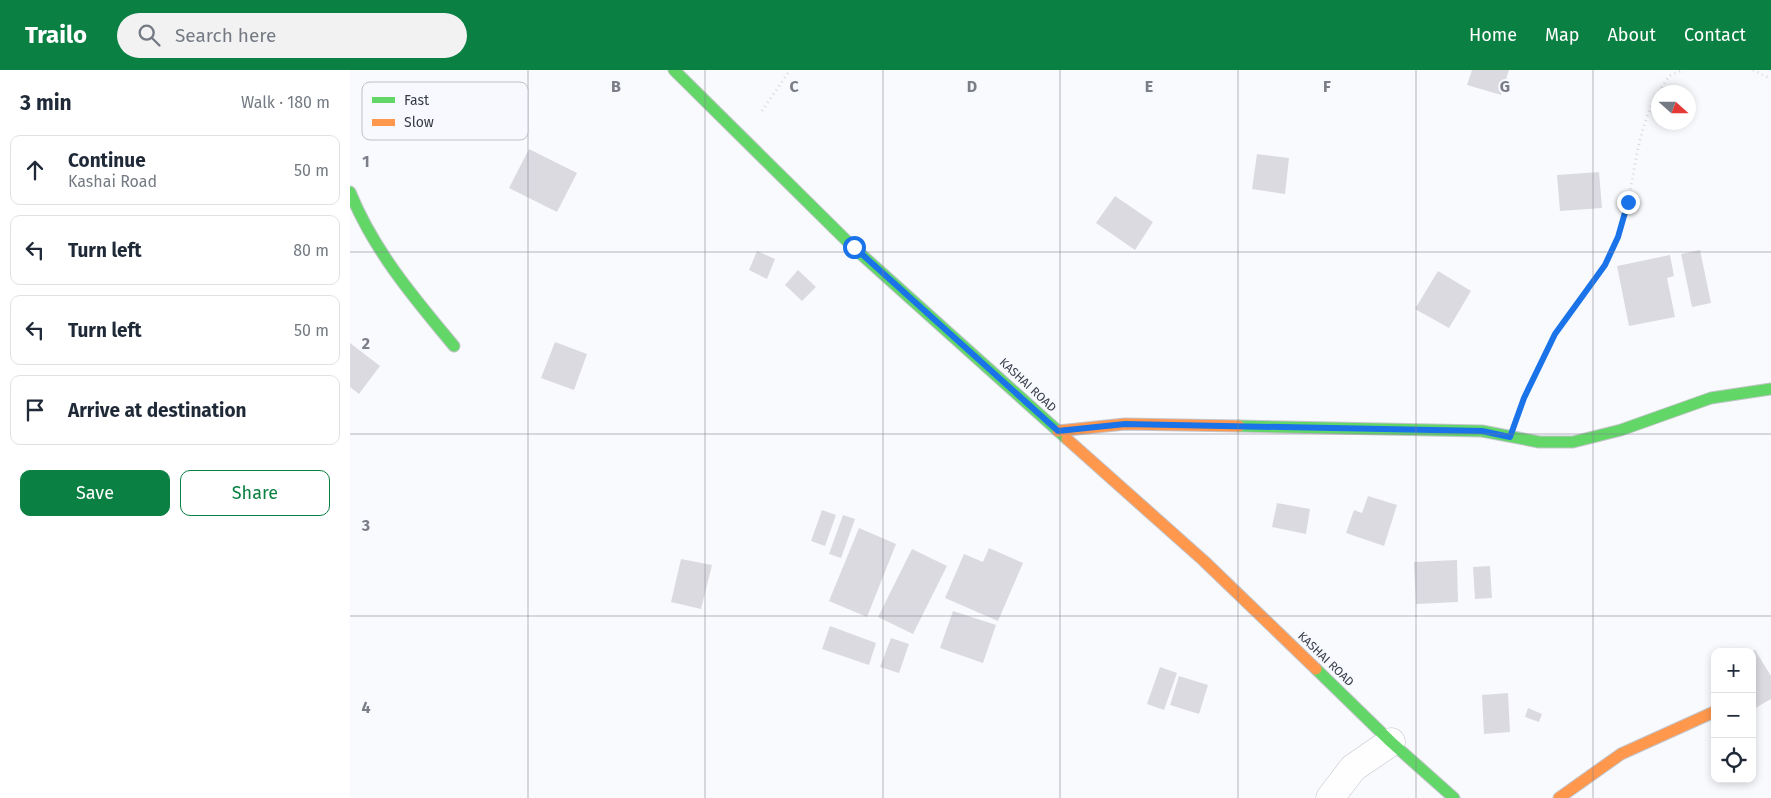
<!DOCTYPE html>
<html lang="en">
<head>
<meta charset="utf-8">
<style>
  :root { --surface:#fff; --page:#f2f2f3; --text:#1f2937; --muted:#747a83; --line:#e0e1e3; --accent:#0b8043 }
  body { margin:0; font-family:"Fira Sans",sans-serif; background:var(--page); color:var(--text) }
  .controls { position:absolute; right:15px; bottom:15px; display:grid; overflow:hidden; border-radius:10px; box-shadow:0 2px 8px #0003 }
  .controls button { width:45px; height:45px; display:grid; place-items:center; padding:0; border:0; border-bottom:1px solid var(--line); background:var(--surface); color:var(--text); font:25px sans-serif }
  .compass { position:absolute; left:1301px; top:15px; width:45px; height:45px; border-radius:50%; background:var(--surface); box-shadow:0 2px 8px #0003; rotate:111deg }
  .stop { position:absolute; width:15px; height:15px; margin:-11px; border:4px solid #1a73e8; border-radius:50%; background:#fff }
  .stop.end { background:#1a73e8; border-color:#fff; box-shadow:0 1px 5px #0008 }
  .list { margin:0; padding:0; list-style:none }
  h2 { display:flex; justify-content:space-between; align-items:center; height:65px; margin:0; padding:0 20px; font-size:21px }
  h2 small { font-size:16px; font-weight:400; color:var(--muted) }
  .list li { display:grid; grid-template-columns:32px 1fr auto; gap:15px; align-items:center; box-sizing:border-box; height:70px; margin:0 10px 10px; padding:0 10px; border:1px solid var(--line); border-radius:10px }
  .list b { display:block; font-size:19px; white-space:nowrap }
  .list p { margin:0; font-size:16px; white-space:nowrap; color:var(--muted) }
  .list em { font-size:16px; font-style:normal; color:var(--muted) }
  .actions { display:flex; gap:10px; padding:15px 20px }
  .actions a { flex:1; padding:11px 0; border:1px solid var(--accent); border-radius:10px; text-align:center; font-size:18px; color:var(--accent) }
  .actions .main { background:var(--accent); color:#fff }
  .icon { flex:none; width:28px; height:28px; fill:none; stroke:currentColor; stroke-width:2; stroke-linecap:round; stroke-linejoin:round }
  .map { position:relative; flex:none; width:1421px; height:728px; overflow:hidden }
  header { display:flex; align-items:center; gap:30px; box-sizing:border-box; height:70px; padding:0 25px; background:var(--accent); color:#fff }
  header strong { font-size:24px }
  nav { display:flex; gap:28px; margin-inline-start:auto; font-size:18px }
  .search { width:350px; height:45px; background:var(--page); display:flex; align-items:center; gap:12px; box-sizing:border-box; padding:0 18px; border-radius:28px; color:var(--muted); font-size:19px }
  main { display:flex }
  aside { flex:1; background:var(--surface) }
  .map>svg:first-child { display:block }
</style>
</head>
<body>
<header>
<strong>Trailo</strong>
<div class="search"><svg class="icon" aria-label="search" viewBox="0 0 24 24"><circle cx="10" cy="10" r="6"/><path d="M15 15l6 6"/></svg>Search here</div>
<nav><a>Home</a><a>Map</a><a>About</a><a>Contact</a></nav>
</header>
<main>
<aside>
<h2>3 min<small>Walk · 180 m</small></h2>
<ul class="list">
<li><svg class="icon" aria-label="ahead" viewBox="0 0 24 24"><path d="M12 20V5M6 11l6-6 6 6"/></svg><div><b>Continue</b><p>Kashai Road</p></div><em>50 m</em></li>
<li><svg class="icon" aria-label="left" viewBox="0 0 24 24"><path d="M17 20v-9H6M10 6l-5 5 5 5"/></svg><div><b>Turn left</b></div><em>80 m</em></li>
<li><svg class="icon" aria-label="left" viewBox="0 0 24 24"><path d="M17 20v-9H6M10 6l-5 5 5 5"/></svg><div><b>Turn left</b></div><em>50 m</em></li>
<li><svg class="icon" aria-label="arrive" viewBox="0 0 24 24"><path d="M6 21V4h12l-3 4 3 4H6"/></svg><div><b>Arrive at destination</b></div></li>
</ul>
<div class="actions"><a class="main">Save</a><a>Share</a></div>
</aside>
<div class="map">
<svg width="1421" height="728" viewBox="0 0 1421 728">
  <rect width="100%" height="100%" fill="#f9fafd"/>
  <g fill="#dcdae1">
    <polygon points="1122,0 1159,0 1151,25 1117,15"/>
    <polygon points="179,79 227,103 207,142 159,118"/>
    <polygon points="907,84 939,88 935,124 902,119"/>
    <polygon points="1249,102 1252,138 1210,141 1207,105"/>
    <polygon points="765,126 803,152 785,180 746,153"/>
    <polygon points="1350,180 1361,233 1342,237 1331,184"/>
    <polygon points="407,181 425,189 417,209 399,200"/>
    <polygon points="1320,185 1324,206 1317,208 1325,247 1279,256 1267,196"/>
    <polygon points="448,200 466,217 452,231 435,215"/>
    <polygon points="1088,201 1121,221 1099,258 1065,239"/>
    <polygon points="205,272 237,284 224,320 191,308"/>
    <polygon points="0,273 30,296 9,324 0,317"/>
    <polygon points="1018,426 1047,435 1034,476 996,463 1004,440 1012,443"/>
    <polygon points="927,433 960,439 956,464 922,457"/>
    <polygon points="472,440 486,445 475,476 461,471"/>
    <polygon points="493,445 505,449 491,488 479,484"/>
    <polygon points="509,458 546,474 517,547 479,531"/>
    <polygon points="639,478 673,493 648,551 595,528 614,484 633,492"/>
    <polygon points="562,479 597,496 563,564 528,547"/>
    <polygon points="331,489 362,495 351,539 321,532"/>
    <polygon points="1107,490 1108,532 1066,534 1064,492"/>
    <polygon points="1140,496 1142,528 1125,529 1123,497"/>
    <polygon points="603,541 646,555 633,593 590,578"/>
    <polygon points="480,556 526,573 519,595 472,579"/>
    <polygon points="541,568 559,574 549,603 530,597"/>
    <polygon points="1405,580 1421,606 1421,629 1402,640 1402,581"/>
    <polygon points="810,597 827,603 814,640 797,634"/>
    <polygon points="829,606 858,615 849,644 820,635"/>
    <polygon points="1158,623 1160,662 1134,664 1132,625"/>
    <polygon points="1178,638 1192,644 1189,652 1175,647"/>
  </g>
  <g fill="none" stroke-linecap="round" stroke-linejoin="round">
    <defs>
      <polyline id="street" points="980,728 1003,698 1041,672"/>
      <g id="fast">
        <polyline points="324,0 503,177 717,369"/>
        <path d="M0,122C24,181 64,228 104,276"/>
        <polyline points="889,356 1132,361 1189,372 1223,372 1271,360 1361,328 1421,319"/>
        <polyline points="966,599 1041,672 1104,728"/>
      </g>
      <g id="slow">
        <polyline points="708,361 775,354 889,356"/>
        <polyline points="717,369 854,491 966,599"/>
        <polyline points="1209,728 1271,684 1364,642"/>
      </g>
    </defs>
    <use href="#street" stroke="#c3c5cc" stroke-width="29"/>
    <use href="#fast" stroke="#c3c5cc" stroke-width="13"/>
    <use href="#slow" stroke="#c3c5cc" stroke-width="13"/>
    <g stroke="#dadadc" stroke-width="3" stroke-dasharray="1 4" stroke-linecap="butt">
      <polyline points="1403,0 1421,9"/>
      <polyline points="1309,22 1319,6 1332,0"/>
      <polyline points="412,41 440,0"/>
      <path d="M1171,336C1180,312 1192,286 1205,264C1225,231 1252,205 1267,169C1286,122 1282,66 1308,24"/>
    </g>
    <use href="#street" stroke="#fefeff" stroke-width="28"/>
    <use href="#fast" stroke="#63d668" stroke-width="11"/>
    <use href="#slow" stroke="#ff974d" stroke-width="11"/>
  </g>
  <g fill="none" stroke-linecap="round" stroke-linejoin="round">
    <polyline stroke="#1a73e8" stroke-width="6" points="504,177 708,361 775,354 1132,361 1160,367 1174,328 1205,264 1255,195 1268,167 1278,132"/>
  </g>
  <path fill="none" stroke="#7c7e87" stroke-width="1" stroke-opacity="0.55" d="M178,0V728M355,0V728M533,0V728M710,0V728M888,0V728M1066,0V728M1243,0V728M0,182H1421M0,364H1421M0,546H1421"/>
  <g text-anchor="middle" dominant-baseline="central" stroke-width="4" stroke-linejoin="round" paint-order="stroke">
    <g font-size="12" fill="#393c48" stroke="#f7f9ff">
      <text transform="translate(678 315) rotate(43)">KASHAI ROAD</text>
      <text transform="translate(976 589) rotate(44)">KASHAI ROAD</text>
    </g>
  </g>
  <rect x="12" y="12" width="166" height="58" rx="8" fill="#f7f9ff" stroke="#bec0c8" stroke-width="1"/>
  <rect x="22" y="27" width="23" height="6" fill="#63d668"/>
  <rect x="22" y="49" width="23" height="7" fill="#ff974d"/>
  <g font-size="14" fill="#393c48">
    <text x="54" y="35">Fast</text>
    <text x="54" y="57">Slow</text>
  </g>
  <g font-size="16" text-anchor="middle" font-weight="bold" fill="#7c7e87" stroke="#f7f9ff" stroke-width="4" stroke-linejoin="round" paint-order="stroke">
    <text x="266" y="22">B</text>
    <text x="444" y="22">C</text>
    <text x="622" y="22">D</text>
    <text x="799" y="22">E</text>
    <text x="977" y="22">F</text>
    <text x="1155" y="22">G</text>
    <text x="16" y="97">1</text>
    <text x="16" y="279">2</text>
    <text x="16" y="461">3</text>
    <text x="16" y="643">4</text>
  </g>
</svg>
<div class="controls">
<button>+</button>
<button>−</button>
<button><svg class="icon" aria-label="locate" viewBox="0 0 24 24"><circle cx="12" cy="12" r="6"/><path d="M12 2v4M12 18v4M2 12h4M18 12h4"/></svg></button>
</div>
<svg class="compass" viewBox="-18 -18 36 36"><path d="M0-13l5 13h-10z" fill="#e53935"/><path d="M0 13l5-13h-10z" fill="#747a83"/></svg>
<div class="stop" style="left:504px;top:177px"></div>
<div class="stop end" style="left:1278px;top:132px"></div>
</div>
</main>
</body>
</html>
